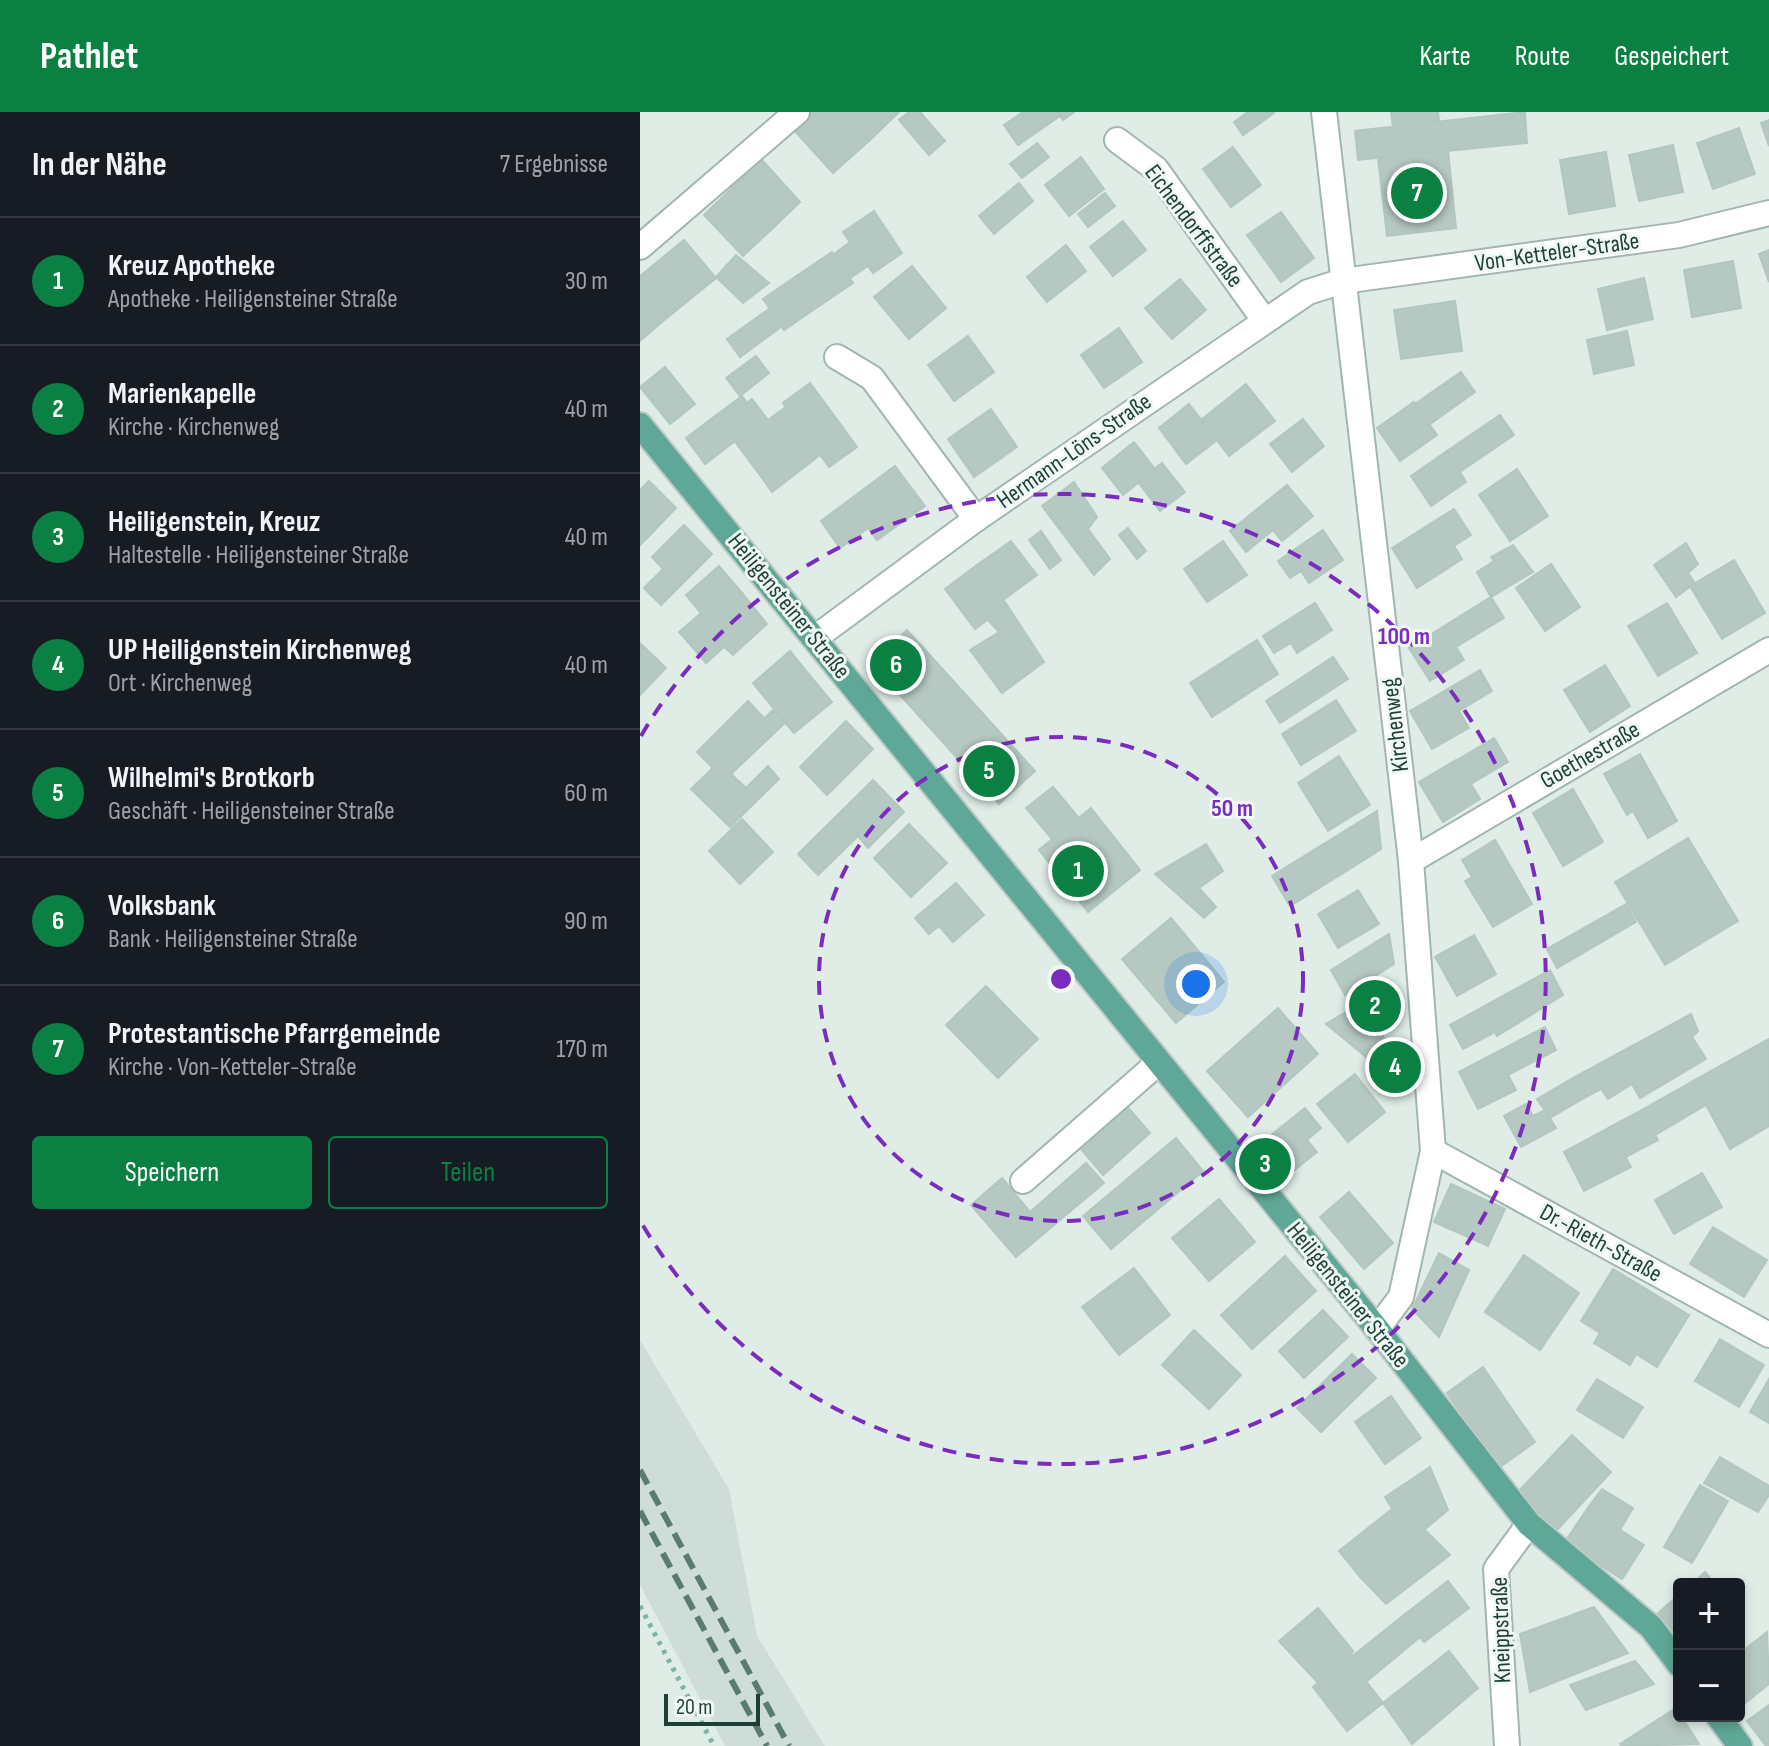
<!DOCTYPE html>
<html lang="de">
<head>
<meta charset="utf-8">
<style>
  :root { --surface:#171b24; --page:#242831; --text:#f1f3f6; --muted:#9ea1a6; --line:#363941; --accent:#0b8043 }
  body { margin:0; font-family:"Sofia Sans Condensed",sans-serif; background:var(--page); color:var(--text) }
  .controls { position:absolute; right:24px; bottom:24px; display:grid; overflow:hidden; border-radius:8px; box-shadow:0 4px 12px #0003 }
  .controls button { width:72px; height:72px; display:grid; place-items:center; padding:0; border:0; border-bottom:2px solid var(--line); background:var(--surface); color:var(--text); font:40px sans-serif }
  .scale { position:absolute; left:24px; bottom:20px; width:96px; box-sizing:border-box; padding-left:8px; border:4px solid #1e3f38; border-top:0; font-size:22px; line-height:28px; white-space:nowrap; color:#1e3f38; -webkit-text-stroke:6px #f1f9f5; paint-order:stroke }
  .you { position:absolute; left:556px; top:872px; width:28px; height:28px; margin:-20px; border:6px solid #fff; border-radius:50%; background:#1a73e8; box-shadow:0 0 0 12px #1a73e833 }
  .badge { display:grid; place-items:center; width:52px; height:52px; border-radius:50%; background:var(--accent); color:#fff; font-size:26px; font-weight:700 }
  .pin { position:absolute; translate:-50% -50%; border:4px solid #fff; box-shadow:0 2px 8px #0006 }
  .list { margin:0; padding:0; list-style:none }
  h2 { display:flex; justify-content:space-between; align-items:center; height:104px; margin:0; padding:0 32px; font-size:34px }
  h2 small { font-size:26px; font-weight:400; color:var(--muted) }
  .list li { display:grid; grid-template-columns:52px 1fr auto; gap:24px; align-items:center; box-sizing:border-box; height:128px; padding:0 32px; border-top:2px solid var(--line) }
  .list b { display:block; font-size:30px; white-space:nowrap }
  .list p { margin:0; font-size:26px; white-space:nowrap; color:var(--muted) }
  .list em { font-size:26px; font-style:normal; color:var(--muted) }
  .actions { display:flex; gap:16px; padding:24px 32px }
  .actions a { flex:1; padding:18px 0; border:2px solid var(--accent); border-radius:8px; text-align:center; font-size:28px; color:var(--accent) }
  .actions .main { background:var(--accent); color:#fff }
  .map { position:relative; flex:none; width:1129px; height:1634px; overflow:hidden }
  header { display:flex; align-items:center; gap:48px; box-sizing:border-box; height:112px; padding:0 40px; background:var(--accent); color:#fff }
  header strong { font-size:38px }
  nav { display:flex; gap:44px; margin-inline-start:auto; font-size:28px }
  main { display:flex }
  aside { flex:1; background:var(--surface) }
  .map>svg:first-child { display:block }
</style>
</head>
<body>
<header>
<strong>Pathlet</strong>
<nav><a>Karte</a><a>Route</a><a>Gespeichert</a></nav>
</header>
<main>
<aside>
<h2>In der Nähe<small>7 Ergebnisse</small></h2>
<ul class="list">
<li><span class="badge">1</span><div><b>Kreuz Apotheke</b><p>Apotheke · Heiligensteiner Straße</p></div><em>30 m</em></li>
<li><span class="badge">2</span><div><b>Marienkapelle</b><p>Kirche · Kirchenweg</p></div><em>40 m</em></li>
<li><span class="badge">3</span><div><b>Heiligenstein, Kreuz</b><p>Haltestelle · Heiligensteiner Straße</p></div><em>40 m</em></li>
<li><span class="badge">4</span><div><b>UP Heiligenstein Kirchenweg</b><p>Ort · Kirchenweg</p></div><em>40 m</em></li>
<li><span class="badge">5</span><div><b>Wilhelmi's Brotkorb</b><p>Geschäft · Heiligensteiner Straße</p></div><em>60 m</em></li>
<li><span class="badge">6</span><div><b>Volksbank</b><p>Bank · Heiligensteiner Straße</p></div><em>90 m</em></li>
<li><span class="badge">7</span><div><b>Protestantische Pfarrgemeinde</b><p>Kirche · Von-Ketteler-Straße</p></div><em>170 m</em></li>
</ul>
<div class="actions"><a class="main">Speichern</a><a>Teilen</a></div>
</aside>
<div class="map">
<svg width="1129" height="1634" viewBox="0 0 1129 1634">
  <rect width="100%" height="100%" fill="#e0ede7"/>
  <polygon fill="#ceddd7" points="0,1228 89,1377 117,1524 185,1634 85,1634 0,1473"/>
  <g fill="#b5c8c1" stroke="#b2c7bf" stroke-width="2">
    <polygon points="172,0 203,0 229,29 193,61 153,17"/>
    <polygon points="203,0 259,0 229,29"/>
    <polygon points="269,0 280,0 305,29 289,43 259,8"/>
    <polygon points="383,0 417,0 420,4 378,33 364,13"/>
    <polygon points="417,0 434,0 423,8"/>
    <polygon points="608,0 633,0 634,1 603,23 594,10"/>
    <polygon points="751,0 798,0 799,9 753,15"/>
    <polygon points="885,0 887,31 718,48 715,19"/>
    <polygon points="1129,8 1129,34 1121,11"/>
    <polygon points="1099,16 1115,62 1073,77 1057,31"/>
    <polygon points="397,31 409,45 382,66 370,52"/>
    <polygon points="1033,33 1043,80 999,89 989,43"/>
    <polygon points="593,35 621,73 591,95 563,57"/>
    <polygon points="808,38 816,116 747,124 738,46"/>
    <polygon points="966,40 975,94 929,102 920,48"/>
    <polygon points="441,45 464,77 429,104 405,73"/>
    <polygon points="122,48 160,90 132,117 93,75"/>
    <polygon points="379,71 393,89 354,122 339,104"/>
    <polygon points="93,75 132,117 103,144 64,103"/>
    <polygon points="465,81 475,94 448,115 438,102"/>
    <polygon points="234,99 262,141 233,161 228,154 210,166 194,142 210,130 203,120"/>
    <polygon points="641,100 674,146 641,170 607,123"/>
    <polygon points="483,109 506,138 473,164 450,135"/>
    <polygon points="44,128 76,166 28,205 0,171 0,164"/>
    <polygon points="426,133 446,159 407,190 387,165"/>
    <polygon points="1129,138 1129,170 1119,142"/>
    <polygon points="192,140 213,171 179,194 158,163"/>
    <polygon points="96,143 129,171 103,191 76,165"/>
    <polygon points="1093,149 1101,196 1052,205 1044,158"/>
    <polygon points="272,154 306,196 269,227 234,185"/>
    <polygon points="158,163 179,194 144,218 123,187"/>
    <polygon points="1004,166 1013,207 967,218 958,177"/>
    <polygon points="540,167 566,198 532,227 505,196"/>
    <polygon points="0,171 28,205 0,229"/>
    <polygon points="815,189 822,239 761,247 754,198"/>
    <polygon points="129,197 141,215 100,245 87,227"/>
    <polygon points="479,216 502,250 464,276 441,243"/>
    <polygon points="987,219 994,253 954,262 947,228"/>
    <polygon points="328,224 354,260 314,289 288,253"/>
    <polygon points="116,244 129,261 100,284 86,266"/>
    <polygon points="25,255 55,292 30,312 0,275"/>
    <polygon points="821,260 835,280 790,312 775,292"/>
    <polygon points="170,271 193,302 165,322 143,291"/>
    <polygon points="606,272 635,309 589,344 561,308"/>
    <polygon points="102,284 107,291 81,311 95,329 65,352 46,326"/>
    <polygon points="112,287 128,308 146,295 165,322 117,359 81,311"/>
    <polygon points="774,290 797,323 760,349 737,316"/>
    <polygon points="549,292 577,328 546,352 519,316"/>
    <polygon points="351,297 377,335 334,365 308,327"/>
    <polygon points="193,302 217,335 189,355 165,322"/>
    <polygon points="860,303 874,323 821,359 807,339"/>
    <polygon points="663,307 684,334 652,360 630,332"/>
    <polygon points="165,322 180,343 132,380 117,359"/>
    <polygon points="494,330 515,357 483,383 462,356"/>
    <polygon points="807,339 826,370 791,394 771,364"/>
    <polygon points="522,351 545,380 520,399 498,370"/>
    <polygon points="255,354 285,394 237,428 228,416 200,436 181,409"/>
    <polygon points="877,357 908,404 870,429 839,383"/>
    <polygon points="9,369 36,396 9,424 0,415 0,378"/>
    <polygon points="434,370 457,405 448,417 470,447 454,463 402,394"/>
    <polygon points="647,373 673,404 642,429 633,418 606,440 590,419"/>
    <polygon points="814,397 831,423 814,434 822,447 777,476 752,436"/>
    <polygon points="44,413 72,442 21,493 4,476 23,457 12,445"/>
    <polygon points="0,415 9,424 0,433"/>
    <polygon points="488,416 506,439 497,447 479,423"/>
    <polygon points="683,418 703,448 669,471 661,459 650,466 638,449"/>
    <polygon points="401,419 421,448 410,457 389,428"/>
    <polygon points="371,429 397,463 363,488 337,453"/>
    <polygon points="583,429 607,463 567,490 544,457"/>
    <polygon points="1046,431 1058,452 1048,461 1055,471 1036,485 1014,453"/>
    <polygon points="873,433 893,460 851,485 837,460 854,449 851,445"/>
    <polygon points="1094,448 1125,501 1082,527 1050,474"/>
    <polygon points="911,452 940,495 905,519 876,476"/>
    <polygon points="337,453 367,493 335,517 305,477"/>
    <polygon points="79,454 103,482 48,530 39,520 61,501 46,483"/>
    <polygon points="103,482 127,512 93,543 84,535 66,551 48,530"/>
    <polygon points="851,485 864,506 816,535 824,548 790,569 769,536"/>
    <polygon points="675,491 692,518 657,541 651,531 634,541 623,524"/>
    <polygon points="1027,491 1057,541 1018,564 988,514"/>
    <polygon points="367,493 404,550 362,581 330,538 359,520 347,507"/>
    <polygon points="267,518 395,659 359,692 231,551"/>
    <polygon points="617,528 638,562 572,605 550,571"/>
    <polygon points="0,531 26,556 0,583"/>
    <polygon points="150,539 171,565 134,597 113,571"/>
    <polygon points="693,545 708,567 640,611 626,589"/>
    <polygon points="965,553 990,594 950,620 924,578"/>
    <polygon points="840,558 852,579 819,599 829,616 792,637 770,599"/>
    <polygon points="171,565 192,590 154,621 134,597"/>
    <polygon points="696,588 716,619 661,653 642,622"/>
    <polygon points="108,589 124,606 73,656 57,640"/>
    <polygon points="134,597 145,611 91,662 106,676 128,654 139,667 90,715 51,677"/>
    <polygon points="206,609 233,637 187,683 160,655"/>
    <polygon points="854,626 868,650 831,672 817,648"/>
    <polygon points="1000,642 1037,709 1008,726 993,699 987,703 964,662"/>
    <polygon points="699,644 730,693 688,719 658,671"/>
    <polygon points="816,648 840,687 803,710 779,670"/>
    <polygon points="233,668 264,700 228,736 218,724 178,763 158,742"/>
    <polygon points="413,675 438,705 412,727 386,696"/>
    <polygon points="933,677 963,730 923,754 893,701"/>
    <polygon points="451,696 500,758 448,800 399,738"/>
    <polygon points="737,699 741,737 700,763 682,733"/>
    <polygon points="102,707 133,740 100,772 69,739"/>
    <polygon points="269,712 307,751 271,785 234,746"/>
    <polygon points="1048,726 1098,809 1025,853 975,770"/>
    <polygon points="855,728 892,792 853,815 825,769 832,765 822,748"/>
    <polygon points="566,732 583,759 559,776 576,795 564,806 515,762"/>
    <polygon points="682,733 700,763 650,794 632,764"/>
    <polygon points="316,771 344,803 313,830 299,814 289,822 275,806"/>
    <polygon points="718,778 739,812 698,836 678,802"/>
    <polygon points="986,792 996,810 917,856 907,837"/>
    <polygon points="531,806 584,870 536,911 482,847"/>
    <polygon points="749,822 754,852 705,883 691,858"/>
    <polygon points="834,823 856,862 817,884 795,845"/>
    <polygon points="910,858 923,883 857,924 855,920 823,937 810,913"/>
    <polygon points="346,874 398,927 358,966 306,913"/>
    <polygon points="737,886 743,897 733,903 727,891"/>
    <polygon points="723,890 753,942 737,954 686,912"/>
    <polygon points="638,896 678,942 608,1005 567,959"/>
    <polygon points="1051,902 1058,919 1052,925 1066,947 1000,986 992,972 968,987 961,977 946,985 935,965"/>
    <polygon points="905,915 916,938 868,963 876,978 838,997 819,960"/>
    <polygon points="1129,927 1129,1014 1090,1037 1053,969"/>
    <polygon points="759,947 761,963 751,963 750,948"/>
    <polygon points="715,962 745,1000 708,1030 677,992"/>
    <polygon points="935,965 946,985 910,1006 897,987"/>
    <polygon points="1053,969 1066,993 1015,1023 1002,998"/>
    <polygon points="484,991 510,1021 463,1063 437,1032"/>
    <polygon points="886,992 893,1004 905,998 916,1016 881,1035 864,1004"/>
    <polygon points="665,996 681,1016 667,1028 677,1040 647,1064 620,1032"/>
    <polygon points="1002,998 1018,1028 986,1045 970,1015"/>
    <polygon points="970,1015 991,1055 944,1079 924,1040"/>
    <polygon points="536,1026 563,1059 471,1137 443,1104"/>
    <polygon points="446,1051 464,1071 376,1145 331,1093 362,1066 390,1100"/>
    <polygon points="1062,1061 1082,1095 1034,1122 1015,1088"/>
    <polygon points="811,1072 865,1097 848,1134 794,1110"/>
    <polygon points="709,1080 753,1131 724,1157 680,1105"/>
    <polygon points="579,1087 615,1130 569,1169 532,1126"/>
    <polygon points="1073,1115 1127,1148 1104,1185 1050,1152"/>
    <polygon points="799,1141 829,1158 799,1225 772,1197"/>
    <polygon points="884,1143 939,1181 900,1238 845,1200"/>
    <polygon points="645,1144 676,1179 612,1237 581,1203"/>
    <polygon points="494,1156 530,1203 479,1243 442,1195"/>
    <polygon points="973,1157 1049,1203 1017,1255 996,1242 990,1253 954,1231 960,1221 941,1209"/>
    <polygon points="683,1198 708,1225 664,1266 639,1239"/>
    <polygon points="554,1218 601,1263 569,1297 522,1253"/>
    <polygon points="1080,1227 1124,1253 1099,1295 1055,1269"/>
    <polygon points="712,1242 736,1266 681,1320 657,1296"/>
    <polygon points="843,1255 869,1293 833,1318 807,1281"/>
    <polygon points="957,1267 1003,1295 983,1326 937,1298"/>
    <polygon points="1129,1267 1129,1311 1110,1300"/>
    <polygon points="751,1284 781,1326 745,1352 715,1310"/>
    <polygon points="869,1293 895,1330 860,1355 833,1318"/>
    <polygon points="932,1323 971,1360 917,1418 877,1381"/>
    <polygon points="1080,1345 1129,1374 1129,1383 1118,1400 1064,1371"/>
    <polygon points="790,1355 808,1398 772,1428 745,1385"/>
    <polygon points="1060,1373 1088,1389 1052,1451 1024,1435"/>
    <polygon points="962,1377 993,1396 980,1418 947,1397"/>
    <polygon points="752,1397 772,1428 720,1465 699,1439"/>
    <polygon points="947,1397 1004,1433 982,1467 925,1430"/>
    <polygon points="785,1418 810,1443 746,1492 720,1465"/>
    <polygon points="1065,1460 1075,1472 1052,1472"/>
    <polygon points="808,1469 829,1496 784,1530 764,1503"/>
    <polygon points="1039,1483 1039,1525 1018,1501"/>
    <polygon points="954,1495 988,1541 890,1580 880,1522"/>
    <polygon points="678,1496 713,1539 709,1547 678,1571 639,1529"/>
    <polygon points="764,1503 780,1525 727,1569 709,1547"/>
    <polygon points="1127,1520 1129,1572 1099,1596 1099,1542"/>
    <polygon points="809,1539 838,1576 772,1632 743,1591"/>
    <polygon points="709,1547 743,1591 707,1619 673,1575"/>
    <polygon points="995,1549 1014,1572 946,1598 930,1573"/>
    <polygon points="1129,1593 1129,1634 1126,1634 1107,1609"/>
    <polygon points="1036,1596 1059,1632 981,1634 980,1632"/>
  </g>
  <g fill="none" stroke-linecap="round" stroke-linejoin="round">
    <defs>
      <g id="minor">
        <polyline points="684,0 771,749 793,1039 761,1185 737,1217"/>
        <polyline points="477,28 516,57 624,208"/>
        <polyline points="0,135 157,0"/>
        <polyline points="197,245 232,266 336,407"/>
        <polyline points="175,526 336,407 668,180 703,169 1039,123 1129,101"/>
        <polyline points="771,749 1129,538"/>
        <polyline points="793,1039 1129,1223"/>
        <polyline points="383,1069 518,951"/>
        <polyline points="867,1634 856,1457 889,1412"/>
      </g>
      <g id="major">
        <polyline points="0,313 737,1217 889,1412 1011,1515 1039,1552"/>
        <polyline points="1078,1604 1100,1634"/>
      </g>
    </defs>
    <use href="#minor" stroke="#a2b5af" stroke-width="28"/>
    <use href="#major" stroke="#c0c9c7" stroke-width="28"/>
    <polyline stroke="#7cb4a5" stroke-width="5" stroke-dasharray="4 6" stroke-linecap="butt" points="0,1494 74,1634"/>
    <use href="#minor" stroke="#fff" stroke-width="24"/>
    <use href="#major" stroke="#5fa897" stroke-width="24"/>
    <g stroke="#597b73" stroke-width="6" stroke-dasharray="16 8" stroke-linecap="butt">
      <polyline points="0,1358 149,1634"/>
      <polyline points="0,1399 127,1634"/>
    </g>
  </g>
  <g fill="none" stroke="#7b2cbf" stroke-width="4" stroke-dasharray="14 10">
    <circle cx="421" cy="867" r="242"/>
    <path d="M1 624A485 485 0 1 1 1 1110"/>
  </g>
  <g text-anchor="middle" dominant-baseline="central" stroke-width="6" stroke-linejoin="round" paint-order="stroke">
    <g font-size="24" fill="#1e3f38" stroke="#f1f9f5">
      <text transform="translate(554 114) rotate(53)">Eichendorffstraße</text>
      <text transform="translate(917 140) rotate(-8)">Von-Ketteler-Straße</text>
      <text transform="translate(434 339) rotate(-35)">Hermann-Löns-Straße</text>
      <text transform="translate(149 494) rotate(51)">Heiligensteiner Straße</text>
      <text transform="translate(755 613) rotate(-97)">Kirchenweg</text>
      <text transform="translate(950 643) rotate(-30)">Goethestraße</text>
      <text transform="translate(961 1131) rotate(29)">Dr.-Rieth-Straße</text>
      <text transform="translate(708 1183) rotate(51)">Heiligensteiner Straße</text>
      <text transform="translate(861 1518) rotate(-92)">Kneippstraße</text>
    </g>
  </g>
  <circle cx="421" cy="867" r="12" fill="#7b2cbf" stroke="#f1f9f5" stroke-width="4"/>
  <g font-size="24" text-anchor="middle" font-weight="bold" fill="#7b2cbf" stroke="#f1f9f5" stroke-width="6" stroke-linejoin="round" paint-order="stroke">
    <text x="764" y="532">100 m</text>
    <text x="592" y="704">50 m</text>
  </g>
</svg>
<div class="controls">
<button>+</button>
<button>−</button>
</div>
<div class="scale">20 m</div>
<div class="you"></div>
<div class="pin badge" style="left:438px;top:759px">1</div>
<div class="pin badge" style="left:735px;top:894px">2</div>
<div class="pin badge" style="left:625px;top:1052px">3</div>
<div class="pin badge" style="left:755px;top:955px">4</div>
<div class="pin badge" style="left:349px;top:659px">5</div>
<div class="pin badge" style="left:256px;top:553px">6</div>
<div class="pin badge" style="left:777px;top:81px">7</div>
</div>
</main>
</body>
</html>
